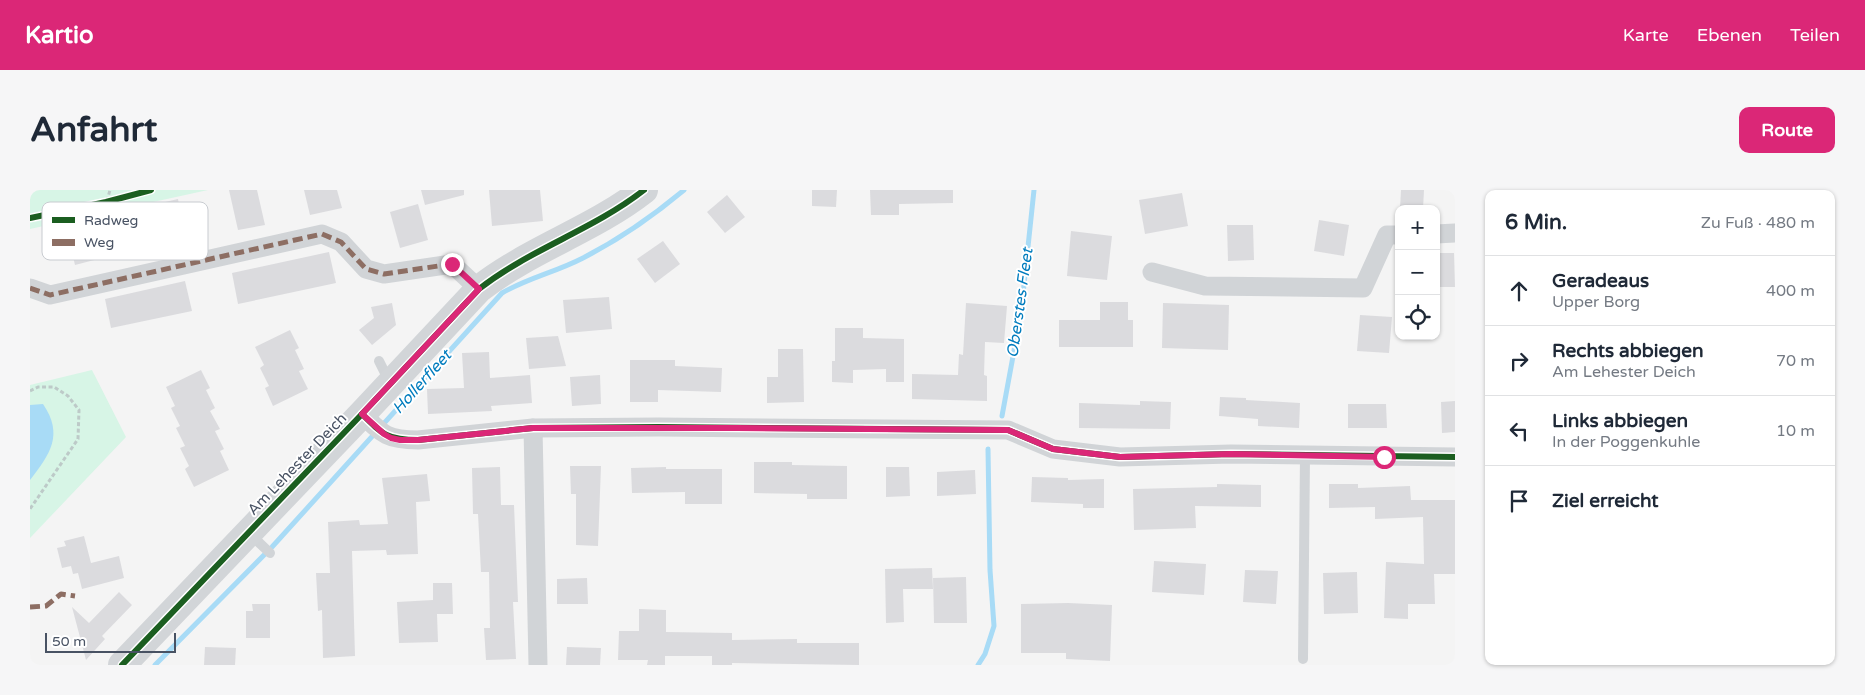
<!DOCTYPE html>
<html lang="de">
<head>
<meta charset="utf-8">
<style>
  :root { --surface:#fff; --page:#f6f6f7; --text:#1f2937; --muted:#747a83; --line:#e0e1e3; --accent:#db2777 }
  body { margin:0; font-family:"Varela Round",sans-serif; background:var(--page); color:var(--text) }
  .controls { position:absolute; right:15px; top:15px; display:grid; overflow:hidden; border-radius:10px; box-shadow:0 1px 4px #0004 }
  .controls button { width:45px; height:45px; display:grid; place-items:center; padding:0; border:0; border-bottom:1px solid var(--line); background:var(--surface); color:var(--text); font:25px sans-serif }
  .scale { position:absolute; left:15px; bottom:12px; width:131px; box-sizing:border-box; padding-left:5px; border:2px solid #485263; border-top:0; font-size:14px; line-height:18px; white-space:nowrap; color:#485263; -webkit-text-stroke:4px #fff; paint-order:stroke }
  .stop { position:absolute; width:15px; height:15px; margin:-11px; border:4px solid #db2777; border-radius:50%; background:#fff }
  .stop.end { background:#db2777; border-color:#fff; box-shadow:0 1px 5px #0008 }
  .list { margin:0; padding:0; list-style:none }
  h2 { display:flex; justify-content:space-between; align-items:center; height:65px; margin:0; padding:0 20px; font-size:21px }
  h2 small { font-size:16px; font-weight:400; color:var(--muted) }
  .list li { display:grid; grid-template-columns:32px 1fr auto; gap:15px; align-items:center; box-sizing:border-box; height:70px; padding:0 20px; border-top:1px solid var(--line) }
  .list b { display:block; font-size:19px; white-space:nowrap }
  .list p { margin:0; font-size:16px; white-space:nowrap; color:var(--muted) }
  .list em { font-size:16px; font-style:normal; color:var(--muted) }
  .icon { flex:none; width:28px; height:28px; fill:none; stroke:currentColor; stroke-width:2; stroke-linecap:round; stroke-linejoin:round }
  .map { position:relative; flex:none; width:1425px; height:475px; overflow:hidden; border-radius:10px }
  header { display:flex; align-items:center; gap:30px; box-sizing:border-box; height:70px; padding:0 25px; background:var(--accent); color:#fff }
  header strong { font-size:24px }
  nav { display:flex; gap:28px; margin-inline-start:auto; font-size:18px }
  .intro { display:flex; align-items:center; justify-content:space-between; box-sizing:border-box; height:120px; padding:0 30px }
  h1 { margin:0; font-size:35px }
  .button { padding:12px 22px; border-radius:10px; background:var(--accent); color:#fff; font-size:18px; font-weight:700 }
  main { display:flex; gap:30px; padding:0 30px }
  aside { flex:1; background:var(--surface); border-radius:10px; box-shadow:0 1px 4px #0004 }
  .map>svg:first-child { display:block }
</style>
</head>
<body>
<header>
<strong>Kartio</strong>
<nav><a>Karte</a><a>Ebenen</a><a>Teilen</a></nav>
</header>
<div class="intro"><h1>Anfahrt</h1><a class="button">Route</a></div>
<main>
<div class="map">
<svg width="1425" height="475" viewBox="0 0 1425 475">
  <rect width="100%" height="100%" fill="#f4f4f4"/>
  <g fill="#d7f5e6">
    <polygon points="0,0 178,0 0,39"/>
    <polygon points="62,180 96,247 0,348 0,195"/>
  </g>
  <path fill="#a8dbf6" d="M13,214C34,245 20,264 0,290V215Z"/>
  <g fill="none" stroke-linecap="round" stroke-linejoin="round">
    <g stroke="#a8dbf6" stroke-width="5">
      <polyline points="972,226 991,123 1004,0"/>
      <path d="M125,475L242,357L472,103C498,88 526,82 553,68C588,50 623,26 654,0"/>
      <polyline points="948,475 955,464 964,436 960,380 958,259"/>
    </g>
  </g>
  <g fill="#dbdbde">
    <polygon points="199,0 227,0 235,35 208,40"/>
    <polygon points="274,0 307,0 312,18 280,25"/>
    <polygon points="391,0 434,0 434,5 395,15"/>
    <polygon points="459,0 510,0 513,31 462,36"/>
    <polygon points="782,0 807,0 806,17 782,16"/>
    <polygon points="840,0 923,0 923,13 869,14 869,25 841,25"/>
    <polygon points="1371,0 1394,0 1393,19 1370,19"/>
    <polygon points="1152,3 1158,36 1115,44 1109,10"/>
    <polygon points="697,5 715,27 695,43 677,22"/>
    <polygon points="148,9 156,49 131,55 122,15"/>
    <polygon points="388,14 398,50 370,58 360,22"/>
    <polygon points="62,26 72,68 45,75 35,32"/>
    <polygon points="1289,30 1319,35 1314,66 1284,61"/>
    <polygon points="1197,35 1223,35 1224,70 1198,71"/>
    <polygon points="1041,41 1082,46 1077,90 1037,86"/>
    <polygon points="633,51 650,74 625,93 607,69"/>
    <polygon points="299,62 306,93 208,114 202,83"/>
    <polygon points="1406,63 1424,63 1425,97 1406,97"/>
    <polygon points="155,91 162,121 81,138 75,109"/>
    <polygon points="579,107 582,139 536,143 533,110"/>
    <polygon points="1070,112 1098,112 1098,130 1103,130 1103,157 1029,157 1029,130 1070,130"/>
    <polygon points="362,113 366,135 342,155 329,140 344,128 341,117"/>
    <polygon points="936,113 977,116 974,153 955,152 954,185 957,186 957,211 882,209 882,184 928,185 929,164 933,165"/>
    <polygon points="1133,113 1199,115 1198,160 1132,158"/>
    <polygon points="1330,125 1362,127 1359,163 1327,161"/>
    <polygon points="805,138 833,138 833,148 874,149 874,192 856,192 856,179 823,180 823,193 802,192 802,171 805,171"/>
    <polygon points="260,140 269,158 265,160 274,179 269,181 278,199 243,216 235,198 239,196 230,178 234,175 225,157"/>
    <polygon points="528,146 536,176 499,179 496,148"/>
    <polygon points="748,159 773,159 774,212 737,213 737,187 748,187"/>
    <polygon points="459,162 460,188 500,185 502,213 461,216 462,221 398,224 397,199 434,198 432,163"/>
    <polygon points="600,170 645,170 645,176 692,178 691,202 628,200 628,212 600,212"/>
    <polygon points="171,180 180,198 176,200 185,218 180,221 190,239 185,241 194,259 190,261 199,280 164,297 155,279 159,276 150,258 155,256 146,238 150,236 141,218 145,216 136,197"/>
    <polygon points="570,185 571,214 542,216 540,187"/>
    <polygon points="1190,207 1216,208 1216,210 1270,213 1269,238 1228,236 1228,229 1189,226"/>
    <polygon points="1110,211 1141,212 1140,239 1049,238 1049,213 1110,215"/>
    <polygon points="1425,211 1425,242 1412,243 1411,212"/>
    <polygon points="1318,214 1356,214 1357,238 1318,238"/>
    <polygon points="724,272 762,272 762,275 817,276 817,309 777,309 777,304 724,303"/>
    <polygon points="540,276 571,276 568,356 546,355 546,304 541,304"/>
    <polygon points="470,277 471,315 484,315 488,412 483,412 486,469 456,470 454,438 460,438 459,382 451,382 448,324 443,324 442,278"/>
    <polygon points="636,277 636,279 692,279 692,314 655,314 655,302 602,303 601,278"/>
    <polygon points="856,277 879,277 880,306 856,307"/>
    <polygon points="945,280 946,304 907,306 907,282"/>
    <polygon points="397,284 400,311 386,312 388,364 357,365 356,360 322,361 325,466 293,468 292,420 288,421 286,383 300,383 298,332 329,330 330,335 358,334 352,288"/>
    <polygon points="1002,287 1038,288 1038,290 1074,289 1074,318 1053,318 1053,314 1001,312"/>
    <polygon points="1187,294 1231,295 1231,317 1165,316 1166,338 1104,340 1103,299 1187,297"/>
    <polygon points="1299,294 1328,294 1328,298 1380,296 1381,310 1425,310 1425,384 1404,384 1405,414 1378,414 1378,429 1354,428 1356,372 1394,374 1393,327 1345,329 1345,317 1299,318"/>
    <polygon points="54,346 61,373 89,366 94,388 52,399 48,383 43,384 41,376 32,378 27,358 36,356 34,351"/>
    <polygon points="1124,371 1176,374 1174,405 1122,402"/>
    <polygon points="902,378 903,399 873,399 874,432 856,433 855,379"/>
    <polygon points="1215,380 1248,381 1246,414 1213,412"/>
    <polygon points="1327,382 1328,423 1294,424 1293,383"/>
    <polygon points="936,387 937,433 904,433 903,388"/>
    <polygon points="557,388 558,414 527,414 527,389"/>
    <polygon points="403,393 422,393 423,424 407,424 408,452 369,453 367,412 403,410"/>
    <polygon points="89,402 102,415 72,446 75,449 56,470 42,417 59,433"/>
    <polygon points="1038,413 1082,415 1080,471 1036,469 1036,463 991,463 991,414"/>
    <polygon points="222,414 240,414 240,448 216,448 216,421 223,421"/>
    <polygon points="609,419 636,420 636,442 702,443 702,450 767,449 767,453 829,453 829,475 702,473 702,475 682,475 682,466 635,466 635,475 617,475 618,470 588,470 589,441 609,441"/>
    <polygon points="175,457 206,458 205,475 174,475"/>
    <polygon points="537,457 571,458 570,475 536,475"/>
  </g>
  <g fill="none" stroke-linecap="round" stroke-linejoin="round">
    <g stroke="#bdcac8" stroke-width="3" stroke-dasharray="4 2.5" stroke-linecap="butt">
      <polyline points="77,11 80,0"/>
      <polyline points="0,28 76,12 121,0"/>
      <polyline points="0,201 8,197 24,197 38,206 49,220 48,249 0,319"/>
    </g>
    <g stroke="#d1d4d7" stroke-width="10">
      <polyline points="349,171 360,193"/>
      <polyline points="219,343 240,363"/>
      <polyline points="1273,469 1275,266"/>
    </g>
    <g stroke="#d1d4d7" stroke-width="19">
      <polyline points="1406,44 1425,43"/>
      <polyline points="1122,82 1175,96 1333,98 1357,45 1369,45"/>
      <polyline points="0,98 20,105 292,44 311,52 336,79 354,84 422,74 449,99"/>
      <path d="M332,224C353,245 358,250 388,250L503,238L628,237L978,240L1023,259L1090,267L1201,264L1425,267"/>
      <polyline points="503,238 508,475"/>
    </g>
    <path stroke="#d2d5d8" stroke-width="28" d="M92,475L332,224L449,99C500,59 563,40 614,0"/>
    <g stroke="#8d6e63" stroke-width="5" stroke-dasharray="10 5" stroke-linecap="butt">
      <polyline points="0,98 20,105 292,44 311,52 336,79 354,84 422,74 449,99"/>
      <polyline points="0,417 16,416 31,404 45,406"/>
    </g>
    <defs>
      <g id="cycleway">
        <polyline points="0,28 76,12 121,0"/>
        <path d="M332,224C353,245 358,250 388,250L503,238L628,237L978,240L1023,259L1090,267L1201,264L1425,267"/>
        <path d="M92,475L332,224L449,99C500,59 563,40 614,0"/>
      </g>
    </defs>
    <use href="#cycleway" stroke="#fff" stroke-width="9"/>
    <use href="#cycleway" stroke="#1b5e20" stroke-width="6"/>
  </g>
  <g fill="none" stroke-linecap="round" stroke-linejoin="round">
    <polyline stroke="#db2777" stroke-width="6" points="422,74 449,99 332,224 354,244 361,248 370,250 388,250 503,238 707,238 978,240 1023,259 1090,267 1201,264 1354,267"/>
  </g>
  <g text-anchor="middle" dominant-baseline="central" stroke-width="4" stroke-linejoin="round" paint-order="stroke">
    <g font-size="15" fill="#485263" stroke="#fff">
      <text transform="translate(267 274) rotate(-46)">Am Lehester Deich</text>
    </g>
    <g font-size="16" font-style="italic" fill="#007cbe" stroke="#fff">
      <text transform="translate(990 113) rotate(-82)">Oberstes Fleet</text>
      <text transform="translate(392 192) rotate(-48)">Hollerfleet</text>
    </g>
  </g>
  <rect x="12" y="12" width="166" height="58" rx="8" fill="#fff" stroke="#c8cbd0" stroke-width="1"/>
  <rect x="22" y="27" width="23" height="6" fill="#1b5e20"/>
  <rect x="22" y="49" width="23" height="7" fill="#8d6e63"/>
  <g font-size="14" fill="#485263">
    <text x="54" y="35">Radweg</text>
    <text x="54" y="57">Weg</text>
  </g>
</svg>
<div class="controls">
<button>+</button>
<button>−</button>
<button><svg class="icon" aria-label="locate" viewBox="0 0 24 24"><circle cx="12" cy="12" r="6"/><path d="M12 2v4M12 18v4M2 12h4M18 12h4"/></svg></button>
</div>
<div class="scale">50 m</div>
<div class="stop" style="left:1354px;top:267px"></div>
<div class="stop end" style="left:422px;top:74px"></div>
</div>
<aside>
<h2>6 Min.<small>Zu Fuß · 480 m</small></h2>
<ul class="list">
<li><svg class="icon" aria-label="ahead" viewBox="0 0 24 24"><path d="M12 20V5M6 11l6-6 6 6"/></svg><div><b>Geradeaus</b><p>Upper Borg</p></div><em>400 m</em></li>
<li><svg class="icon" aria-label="right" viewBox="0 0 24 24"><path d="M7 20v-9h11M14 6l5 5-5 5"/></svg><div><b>Rechts abbiegen</b><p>Am Lehester Deich</p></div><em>70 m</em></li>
<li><svg class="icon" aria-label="left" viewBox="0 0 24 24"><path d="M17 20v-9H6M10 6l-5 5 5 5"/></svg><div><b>Links abbiegen</b><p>In der Poggenkuhle</p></div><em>10 m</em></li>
<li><svg class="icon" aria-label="arrive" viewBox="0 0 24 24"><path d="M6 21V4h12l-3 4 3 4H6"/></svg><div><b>Ziel erreicht</b></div></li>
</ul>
</aside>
</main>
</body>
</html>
